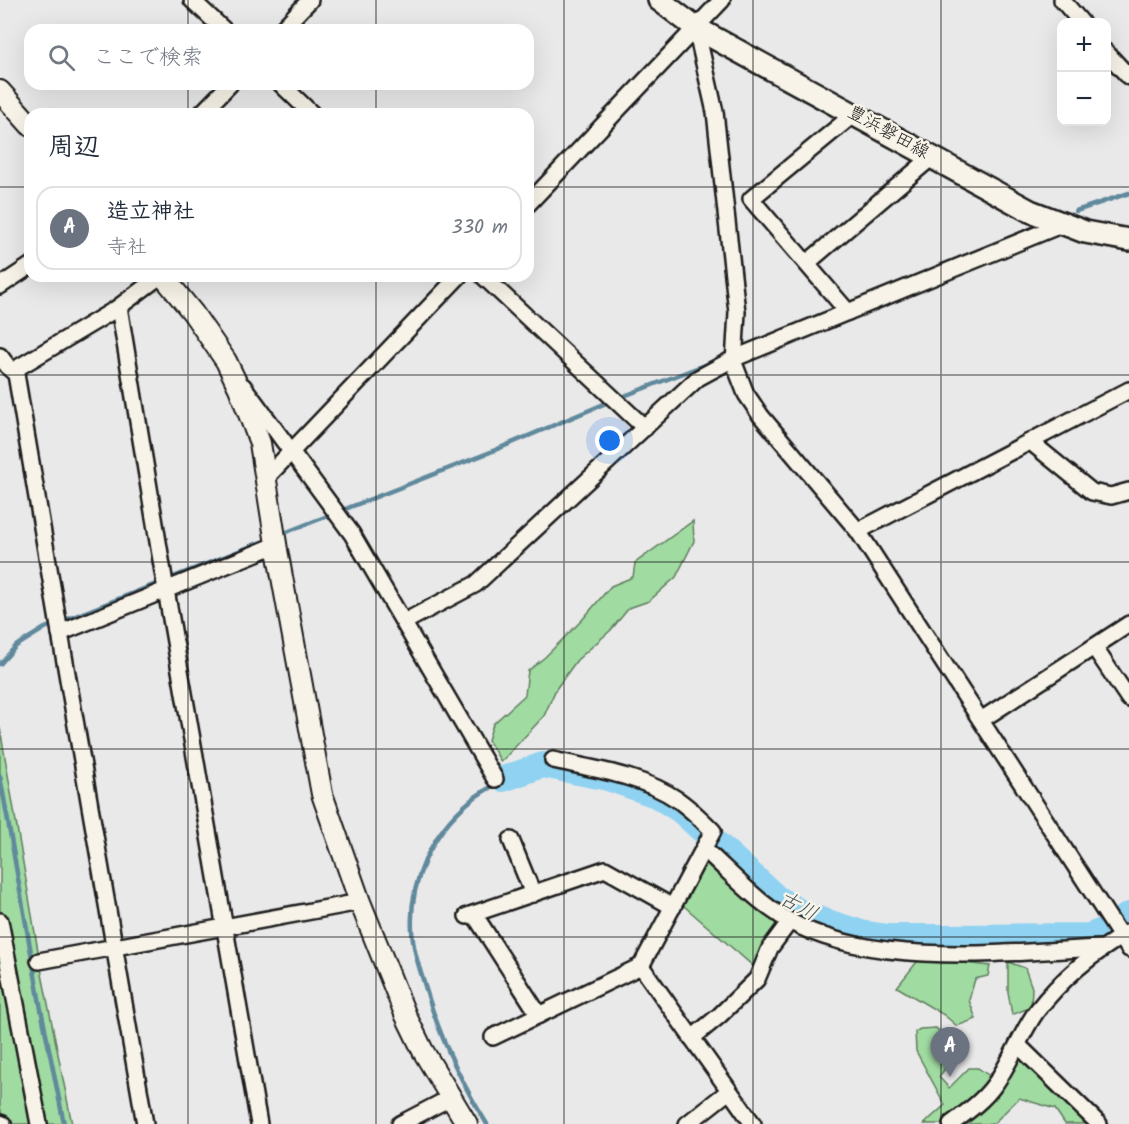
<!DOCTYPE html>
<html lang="ja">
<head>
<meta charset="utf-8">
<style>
  :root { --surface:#fff; --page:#f6f6f7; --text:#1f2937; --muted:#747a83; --line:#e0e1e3; --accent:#db2777 }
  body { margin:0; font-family:Kalam,"Klee One",sans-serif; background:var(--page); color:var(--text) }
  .controls { position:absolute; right:18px; top:18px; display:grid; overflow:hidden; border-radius:12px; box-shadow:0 6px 24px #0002 }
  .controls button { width:54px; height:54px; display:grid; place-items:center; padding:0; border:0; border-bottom:2px solid var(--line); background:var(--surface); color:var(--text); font:30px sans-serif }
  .you { position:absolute; left:610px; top:441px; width:21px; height:21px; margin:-15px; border:4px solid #fff; border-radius:50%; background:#1a73e8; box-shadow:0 0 0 9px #1a73e833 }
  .badge { display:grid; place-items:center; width:39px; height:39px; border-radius:50%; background:var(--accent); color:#fff; font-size:20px; font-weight:700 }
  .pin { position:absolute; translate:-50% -50px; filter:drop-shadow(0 2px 3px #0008) }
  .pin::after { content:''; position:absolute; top:32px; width:21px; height:18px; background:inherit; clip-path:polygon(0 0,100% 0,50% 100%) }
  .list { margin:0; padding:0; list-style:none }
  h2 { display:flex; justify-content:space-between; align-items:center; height:78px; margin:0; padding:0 24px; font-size:26px }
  h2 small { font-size:20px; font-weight:400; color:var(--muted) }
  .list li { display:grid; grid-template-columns:39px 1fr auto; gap:18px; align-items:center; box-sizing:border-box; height:84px; margin:0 12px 12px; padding:0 12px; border:2px solid var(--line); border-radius:18px }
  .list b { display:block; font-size:22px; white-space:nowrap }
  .list p { margin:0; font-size:20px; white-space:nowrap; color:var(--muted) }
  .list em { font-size:20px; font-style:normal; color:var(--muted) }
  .icon { flex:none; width:33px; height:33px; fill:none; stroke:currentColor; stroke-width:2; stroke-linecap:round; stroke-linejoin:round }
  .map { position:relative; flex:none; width:1129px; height:1124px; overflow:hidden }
  .search { position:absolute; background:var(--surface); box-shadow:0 6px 24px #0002; left:24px; top:24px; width:510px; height:66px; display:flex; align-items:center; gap:15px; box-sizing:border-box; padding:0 21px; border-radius:18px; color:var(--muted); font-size:22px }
  .panel { position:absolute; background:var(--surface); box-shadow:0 6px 24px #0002; left:24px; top:108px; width:510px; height:174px; border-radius:18px }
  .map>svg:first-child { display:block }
</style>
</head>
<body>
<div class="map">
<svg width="1129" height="1124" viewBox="0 0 1129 1124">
  <rect width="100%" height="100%" fill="#eae9ea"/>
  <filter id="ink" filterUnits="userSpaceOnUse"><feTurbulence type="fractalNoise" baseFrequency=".0167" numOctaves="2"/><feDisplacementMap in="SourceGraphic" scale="12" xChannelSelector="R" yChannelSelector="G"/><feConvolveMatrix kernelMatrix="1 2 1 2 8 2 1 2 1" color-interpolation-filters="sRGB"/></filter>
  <g filter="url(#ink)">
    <g fill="#a0dba1" stroke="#5e7c5e" stroke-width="1.5">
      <polygon points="693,521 694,541 676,577 649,601 629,608 611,630 577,660 556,689 544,716 501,762 488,740 493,724 525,695 528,671 545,657 582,620 611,586 633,577 635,563"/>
      <polygon points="0,728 42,974 72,1124 44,1124 0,918"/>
      <polygon points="709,854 790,921 760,972 677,900"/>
      <polygon points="0,930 39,1124 4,1124 0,1107"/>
      <polygon points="920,958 990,966 988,976 975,979 969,1000 976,1019 957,1026 944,1015 897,987"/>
      <polygon points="1008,962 1025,968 1032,988 1031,1007 1012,1015 1008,992"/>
      <polygon points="936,1028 948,1040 953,1057 939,1077 949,1088 969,1068 978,1068 991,1077 1010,1075 1018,1062 1022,1049 1090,1124 1065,1124 1055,1109 1019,1098 993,1124 924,1124 945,1105 916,1051 915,1032 920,1029"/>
    </g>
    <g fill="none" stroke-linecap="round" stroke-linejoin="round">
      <g stroke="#61899c" stroke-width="4.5">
        <polyline points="1076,211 1129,193"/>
        <polyline points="619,398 717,360"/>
        <polyline points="279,535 488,453 611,401"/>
        <polyline points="0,664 16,646 45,628 269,539"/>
        <polyline points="0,776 40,1004 64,1124"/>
        <path d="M487,1124C462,1084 442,1042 428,996C422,975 413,953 412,930C409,882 432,832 469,802C479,793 492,787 503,779L500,774"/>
      </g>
      <polyline stroke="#8fd2f1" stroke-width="26" points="503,779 543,765 608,778 656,795 680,810 778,899 805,915 861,933 888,937 939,937 1089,936 1107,929 1129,915"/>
      <defs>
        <g id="minor">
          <polyline points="192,0 224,30"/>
          <polyline points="1062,0 1081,22"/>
          <polyline points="696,28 715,112 737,312 734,363 746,394 761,416 858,531 1129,949"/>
          <polyline points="281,30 310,0"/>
          <polyline points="1106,52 1129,77"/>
          <polyline points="281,84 312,114"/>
          <polyline points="201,114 230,84"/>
          <polyline points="528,204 722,0"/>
          <polyline points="807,263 932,157"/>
          <polyline points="483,276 645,428"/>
          <polyline points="0,286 30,266"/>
          <polyline points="119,307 166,590 259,1124"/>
          <polyline points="848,312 751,199 854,114"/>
          <polyline points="0,356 9,368 16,374"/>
          <polyline points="243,386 352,534 495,779"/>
          <polyline points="1032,443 1092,492 1111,496 1129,491"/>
          <polyline points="266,478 459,276"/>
          <polyline points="858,531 1129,390"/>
          <polyline points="404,622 476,584 698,378 735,358 1063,224"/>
          <polyline points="60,633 16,374 19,367 116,309 160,276"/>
          <polyline points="1094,647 1129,699"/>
          <polyline points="981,720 1129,624"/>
          <polyline points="511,840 533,894"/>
          <path d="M704,849C734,876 763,909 799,926C883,967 1010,952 1101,948"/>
          <polyline points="474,914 539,1015"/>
          <polyline points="467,916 605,869 673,907"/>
          <polyline points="0,921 39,1124"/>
          <polyline points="39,961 360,902"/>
          <polyline points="641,966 753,1124"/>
          <path d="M493,1037L641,966L713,831C702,820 691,809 678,800C643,776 594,769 553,760"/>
          <polyline points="692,1038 719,1016 757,979 770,948 790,921"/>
          <polyline points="1018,1045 1099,1124"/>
          <polyline points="0,1123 3,1124"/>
          <polyline points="145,1124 60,633 276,545"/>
          <polyline points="400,1124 450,1098"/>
          <polyline points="687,1124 729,1091"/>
          <path d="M951,1124C966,1113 984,1100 995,1084C1011,1062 1020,1035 1036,1012C1062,978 1092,953 1129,932"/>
        </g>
        <g id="tertiary">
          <polyline points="0,91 30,125"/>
          <polyline points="163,276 193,313 226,361 239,388 260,443 277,550 322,794 360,902 406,1016 423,1051 467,1124"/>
        </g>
        <polyline id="secondary" points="659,0 696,28 1030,211 1085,232 1129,240"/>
      </defs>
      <use href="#minor" stroke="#1c1c1c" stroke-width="20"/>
      <use href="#tertiary" stroke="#1c1c1c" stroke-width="24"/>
      <use href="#secondary" stroke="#1c1c1c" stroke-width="26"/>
      <use href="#minor" stroke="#f7f3e8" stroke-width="15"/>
      <use href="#tertiary" stroke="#f7f3e8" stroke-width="20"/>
      <use href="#secondary" stroke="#f7f3e8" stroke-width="21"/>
    </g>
  </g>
  <path fill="none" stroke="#1c1c1c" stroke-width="1.5" stroke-opacity="0.55" d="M188,0V30M376,0V30M564,0V1124M753,0V1124M941,0V1124M188,84V114M376,84V114M0,187H30M528,187H1129M188,276V1124M376,276V1124M0,375H1129M0,562H1129M0,749H1129M0,937H1129"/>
  <g text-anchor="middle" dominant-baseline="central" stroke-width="5" stroke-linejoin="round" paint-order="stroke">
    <g font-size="18" fill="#1c1c1c" stroke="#f7f3e8">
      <text transform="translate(888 133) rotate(29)">豊浜磐田線</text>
    </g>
    <g font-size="20" font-style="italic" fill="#3e535c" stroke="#f7f3e8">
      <text transform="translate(798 907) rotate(28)">古川</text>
    </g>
  </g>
</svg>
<div class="controls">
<button>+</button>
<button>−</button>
</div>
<div class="you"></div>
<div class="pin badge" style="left:950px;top:1077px;background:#6b7280">A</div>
<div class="search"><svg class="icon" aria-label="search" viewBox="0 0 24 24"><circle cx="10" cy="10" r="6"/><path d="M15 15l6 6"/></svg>ここで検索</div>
<section class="panel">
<h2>周辺<small></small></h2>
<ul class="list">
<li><span class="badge" style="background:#6b7280">A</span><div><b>造立神社</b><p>寺社</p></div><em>330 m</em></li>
</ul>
</section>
</div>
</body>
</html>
